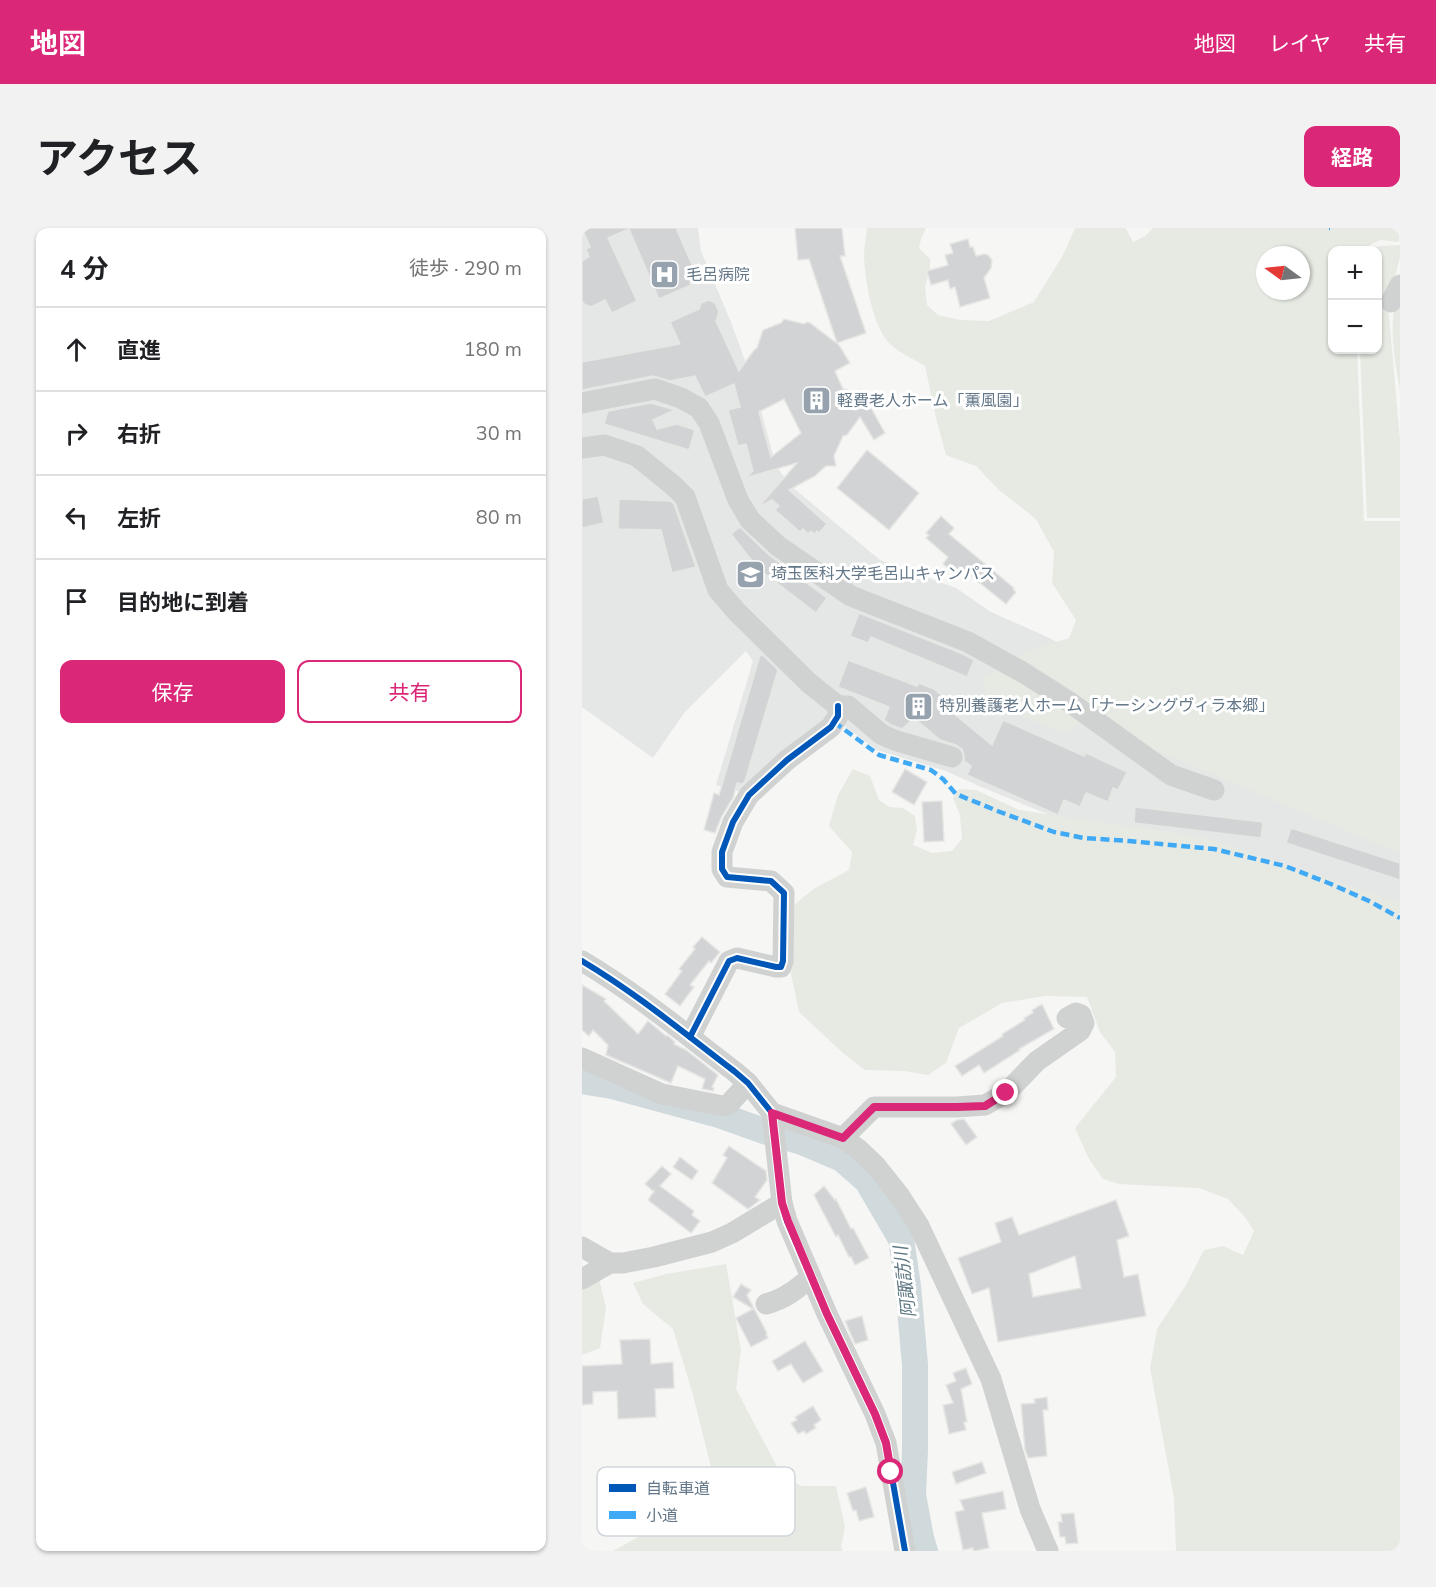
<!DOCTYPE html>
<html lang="ja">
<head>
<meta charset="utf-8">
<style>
  :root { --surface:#fff; --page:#f2f2f2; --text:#202124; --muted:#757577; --line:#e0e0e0; --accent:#db2777 }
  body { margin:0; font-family:"Nunito Sans","Noto Sans JP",sans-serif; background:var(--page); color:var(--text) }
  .controls { position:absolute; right:18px; top:18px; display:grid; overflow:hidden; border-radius:12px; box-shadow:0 2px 4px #0004 }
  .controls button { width:54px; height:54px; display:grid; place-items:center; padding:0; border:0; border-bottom:2px solid var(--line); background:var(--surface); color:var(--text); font:30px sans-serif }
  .compass { position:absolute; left:674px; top:18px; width:54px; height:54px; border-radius:50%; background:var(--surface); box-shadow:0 2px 4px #0004; rotate:285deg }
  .stop { position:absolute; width:18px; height:18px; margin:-14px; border:4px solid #db2777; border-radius:50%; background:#fff }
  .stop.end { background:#db2777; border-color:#fff; box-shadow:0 2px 6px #0008 }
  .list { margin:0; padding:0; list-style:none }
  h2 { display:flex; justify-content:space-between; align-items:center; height:78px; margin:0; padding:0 24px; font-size:26px }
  h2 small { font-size:20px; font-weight:400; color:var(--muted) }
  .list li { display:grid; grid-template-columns:39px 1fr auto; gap:18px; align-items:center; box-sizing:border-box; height:84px; padding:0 24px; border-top:2px solid var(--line) }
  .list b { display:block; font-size:22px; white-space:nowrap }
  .list em { font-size:20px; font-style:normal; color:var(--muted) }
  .actions { display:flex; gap:12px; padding:18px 24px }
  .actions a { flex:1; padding:14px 0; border:2px solid var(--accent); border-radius:12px; text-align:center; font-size:21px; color:var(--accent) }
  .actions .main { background:var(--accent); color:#fff }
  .icon { flex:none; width:33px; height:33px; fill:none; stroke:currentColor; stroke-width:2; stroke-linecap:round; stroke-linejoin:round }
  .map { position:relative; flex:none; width:818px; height:1323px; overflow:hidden; border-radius:12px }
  header { display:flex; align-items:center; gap:36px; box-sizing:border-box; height:84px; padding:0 30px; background:var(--accent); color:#fff }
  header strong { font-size:28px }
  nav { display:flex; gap:33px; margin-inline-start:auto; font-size:21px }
  .intro { display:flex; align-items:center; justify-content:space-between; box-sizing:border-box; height:144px; padding:0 36px }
  h1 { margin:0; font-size:42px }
  .button { padding:15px 27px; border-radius:12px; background:var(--accent); color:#fff; font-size:21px; font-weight:700 }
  main { display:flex; gap:36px; padding:0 36px }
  aside { flex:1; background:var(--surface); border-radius:12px; box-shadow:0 2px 4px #0004 }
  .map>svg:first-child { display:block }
</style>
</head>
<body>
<header>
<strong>地図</strong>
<nav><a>地図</a><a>レイヤ</a><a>共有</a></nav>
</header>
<div class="intro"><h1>アクセス</h1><a class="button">経路</a></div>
<main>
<aside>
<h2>4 分<small>徒歩 · 290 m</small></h2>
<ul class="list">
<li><svg class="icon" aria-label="ahead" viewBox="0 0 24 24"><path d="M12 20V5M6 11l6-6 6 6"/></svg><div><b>直進</b></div><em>180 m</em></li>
<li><svg class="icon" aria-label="right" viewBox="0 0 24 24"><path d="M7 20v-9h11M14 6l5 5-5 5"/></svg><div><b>右折</b></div><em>30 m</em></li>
<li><svg class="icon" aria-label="left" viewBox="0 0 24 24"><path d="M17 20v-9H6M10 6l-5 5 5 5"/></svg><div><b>左折</b></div><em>80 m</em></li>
<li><svg class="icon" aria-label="arrive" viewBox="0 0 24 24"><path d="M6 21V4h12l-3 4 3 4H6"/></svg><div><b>目的地に到着</b></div></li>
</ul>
<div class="actions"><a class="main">保存</a><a>共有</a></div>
</aside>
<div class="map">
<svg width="818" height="1323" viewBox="0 0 818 1323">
  <rect width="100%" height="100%" fill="#f6f6f5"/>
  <polygon fill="#e5e6e6" points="0,0 116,0 119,23 149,94 173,160 194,238 209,258 298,332 374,360 409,384 461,407 528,440 818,563 818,702 490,596 399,559 364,543 295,522 253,491 163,565 134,557 171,433 164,423 102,485 71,530 0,479"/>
  <g fill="#e6eae3" fill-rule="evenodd">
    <path d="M285,0H344L339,11L337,20L348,31V41L343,59L345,77L356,87L378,92L407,93L452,74L481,27L493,0H544L551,14L563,8L571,0H818L817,14L798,12L778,22H750V122H775L782,293H818V626L503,492L482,505L404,473L401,450L443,424L487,410L494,392L470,355L472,324L454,291L417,262L394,238L364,227L355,194L343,138C332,131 317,125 308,116C290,98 283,52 282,28C282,19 284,9 285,0ZM683,27H719V63H683Z"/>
    <polygon points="818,17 818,29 806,76 818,212 818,290 785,290 778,122 796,122 796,22 788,22 798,18"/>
    <path d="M818,59V162C812,130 805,90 818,59Z"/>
    <polygon points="271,541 288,548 297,572 307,579 321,580 333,588 335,602 331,617 350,625 370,623 380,611 378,587 371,570 377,561 394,562 437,582 622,609 818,675 818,1323 594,1323 592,1270 568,1140 575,1101 604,1057 622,1022 641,1018 661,1027 672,1003 663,989 646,971 617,960 537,956 521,951 507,931 493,900 534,849 533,824 518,804 505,769 463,768 420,775 377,800 364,835 346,847 322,843 283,842 261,825 217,784 205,727 206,693 213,676 233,660 267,642 270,624 247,598 256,567"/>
    <polygon points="144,1036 159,1122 154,1161 201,1250 220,1258 254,1258 263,1299 259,1319 261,1323 31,1323 111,1279 129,1239 111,1167 91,1101 61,1076 51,1055 84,1046"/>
    <polygon points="0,1046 17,1050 24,1080 18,1120 0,1127"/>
  </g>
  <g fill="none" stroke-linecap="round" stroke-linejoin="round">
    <polyline stroke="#d0d9dc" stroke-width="26" points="0,853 30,858 137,887 182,903 220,914 260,931 285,953 319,1011 326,1058 333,1137 333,1222 331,1267 339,1310 343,1323"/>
  </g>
  <g fill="#d2d3d4" stroke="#e6e6e4" stroke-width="1.5" fill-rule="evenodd">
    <polygon points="0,0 94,0 115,48 111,49 113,52 108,54 109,57 77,71 47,1 26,10 55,73 30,85 23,72 9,79 2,76 0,72 0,33 7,29 4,21 8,19"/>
    <polygon points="213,0 260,0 263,28 258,28 284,105 255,115 227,31 216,32"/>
    <polygon points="386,11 388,19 391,19 394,28 402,26 406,27 410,32 409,40 402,50 408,70 378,79 373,59 368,61 366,52 349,57 345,43 366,37 363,27 371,25 368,16"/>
    <path d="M127,72L133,75L137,84L134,93L157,143L172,122L175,120L181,102L199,95L202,91L222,96L225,94L228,95L257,117L268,135L253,143L261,161L265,162L269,167L279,162L303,205L292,212L278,189L265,207L261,208L252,228L254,238H244L233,248L207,262L245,296L237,305L235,303L232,306L229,303L226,306L221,301L218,304L193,282L197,278L190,272L180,277L179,276L215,235L163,250L171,243L164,216L156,218L146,182L158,179L152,156L123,169L113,148L88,153L71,148L0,162V134L98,116L88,94L117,81L119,75ZM202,171L219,205L189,229L177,184Z"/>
    <polygon points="69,175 93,182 71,192 75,201 95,196 113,202 107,222 22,196 26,183"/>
    <polygon points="285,222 337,265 307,302 255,260"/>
    <polygon points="16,268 22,295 0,300 0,271"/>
    <polygon points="37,271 88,273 92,276 114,339 90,345 79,302 36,301"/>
    <polygon points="359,288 372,300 367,306 432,360 431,361 434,364 424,376 378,339 372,346 361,336 366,329 344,310 347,307 344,305"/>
    <polygon points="158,299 187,327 245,370 234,385 183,346 181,347 149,306"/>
    <polygon points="277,385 381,426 392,432 385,449 289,409 286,415 268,408"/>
    <polygon points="178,427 182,428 196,442 163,553 160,556 155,555 151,570 140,588 133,605 122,602 132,565 137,567"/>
    <polygon points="266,432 335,458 337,455 352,461 370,476 366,481 410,517 421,492 502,528 504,525 545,544 536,562 531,560 526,574 504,565 498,579 482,572 476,587 385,547 389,538 382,533 382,527 380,521 374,517 358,512 332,490 320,501 309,497 302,492 307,479 256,459"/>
    <polygon points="323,541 345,554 332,577 310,564"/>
    <polygon points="360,573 362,613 342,614 340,574"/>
    <polygon points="553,579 681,594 679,610 552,595"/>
    <polygon points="709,600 818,635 818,652 704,615"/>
    <polygon points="120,709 138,724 129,735 127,733 108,757 112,759 98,778 83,766 100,743 97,741 113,721 111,719"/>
    <polygon points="0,757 24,771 22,773 56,806 66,793 84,808 85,807 93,814 92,816 104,822 136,847 130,859 132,860 131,863 120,861 123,851 96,838 89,855 24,827 26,817 11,802 7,808 0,802"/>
    <polygon points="460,776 472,801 437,821 438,822 402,845 397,837 380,848 373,838 421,808 420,806 443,792 442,790 451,785 450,782"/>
    <polygon points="382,891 395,909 384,917 369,896 375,892"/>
    <polygon points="147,918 184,943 185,952 173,969 178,972 166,981 130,955 145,930 141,927"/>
    <polygon points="98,929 116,943 110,952 91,939"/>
    <polygon points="80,938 89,946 78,958 112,983 110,987 118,993 109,1005 66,972 72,963 72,964 63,956"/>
    <polygon points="242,958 253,972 254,971 269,1001 271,1000 287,1030 273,1037 269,1029 267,1029 256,1007 254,1009 232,967"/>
    <path d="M534,972L547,1008L535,1012L542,1049L556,1046L564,1088L416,1114L407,1060L390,1066L376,1030L419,1014L413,995L430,989L437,1007ZM493,1028L499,1060L451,1069L447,1046Z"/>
    <polygon points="159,1056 169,1062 165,1067 185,1105 184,1106 186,1110 169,1119 154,1090 171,1081 151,1069"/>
    <polygon points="280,1088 286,1112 273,1116 263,1093"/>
    <polygon points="68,1111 69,1136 91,1134 92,1160 73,1161 74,1189 36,1191 35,1163 11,1164 11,1176 0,1177 0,1138 40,1136 38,1112"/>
    <polygon points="223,1113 241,1143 221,1155 209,1136 196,1143 190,1133"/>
    <polygon points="384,1140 390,1156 379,1161 385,1194 382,1194 384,1202 367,1206 361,1177 371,1175 364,1157 374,1153 371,1145"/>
    <polygon points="465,1169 466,1182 461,1182 465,1228 446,1230 443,1222 439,1176 453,1175 452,1171"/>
    <polygon points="231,1178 239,1192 232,1197 234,1200 224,1206 222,1203 216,1206 209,1195 215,1192 213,1189"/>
    <polygon points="400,1234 404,1245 374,1256 370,1244"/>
    <polygon points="284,1259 292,1289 277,1293 274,1282 271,1283 265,1265"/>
    <polygon points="421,1263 424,1281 400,1285 407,1320 394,1323 391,1323 391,1320 381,1322 373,1284 382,1282 378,1272"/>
    <polygon points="492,1285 496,1315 484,1316 483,1309 478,1309 476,1294 480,1294 479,1286"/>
  </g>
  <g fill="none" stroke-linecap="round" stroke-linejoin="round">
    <g stroke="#d0d1d1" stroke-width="21">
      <polyline points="809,74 818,57"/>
      <polyline points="0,175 73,161 99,170 117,180 127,195 156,272 168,292 196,318 269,368 386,414 442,445 486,473 589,547 632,562"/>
      <polyline points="0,220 22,217 55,228 93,259 103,269 136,362 155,384 227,455 256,478 266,478 299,506 312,512 370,529"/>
      <path d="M0,733C54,765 102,805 152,843L166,855L190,885L200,975L205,993L245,1086L293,1186L304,1215L323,1323"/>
      <polyline points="108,809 147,733 155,730 194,739 199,739 201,733 202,665 189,653 145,649 140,641 140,624 151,594 167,567 205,532 249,499 256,488 256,478"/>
      <polyline points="0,830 80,866 141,878 147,876 166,855"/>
      <polyline points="190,885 261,910 276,921 294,938 317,967 337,998 409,1151 448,1281 466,1323"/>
      <polyline points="261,910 292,879 375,879 403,877 424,865 455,833 498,803 502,795 499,787 494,785 485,790"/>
      <polyline points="0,1019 28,1035 41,1035 72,1029 130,1014 150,1005 200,975"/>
      <polyline points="0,1051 28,1035"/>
      <path d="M184,1076C203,1071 215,1061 229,1049"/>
    </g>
    <g stroke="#3fa9f5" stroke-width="4.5" stroke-dasharray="9 4.5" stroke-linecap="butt">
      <polyline points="747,0 748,0"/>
      <polyline points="252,494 297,527 349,542 361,551 374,566 418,584 472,604 502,610 547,613 632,621 703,638 749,656 787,673 818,690"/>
    </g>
    <defs>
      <g id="cycleway">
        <path d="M0,733C54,765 102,805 152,843L166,855L190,885L200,975L205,993L245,1086L293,1186L304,1215L323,1323"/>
        <polyline points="108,809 147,733 155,730 194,739 199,739 201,733 202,665 189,653 145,649 140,641 140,624 151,594 167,567 205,532 249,499 256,488 256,478"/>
      </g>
    </defs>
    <use href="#cycleway" stroke="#fff" stroke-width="10"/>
    <use href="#cycleway" stroke="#0057b8" stroke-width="6"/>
  </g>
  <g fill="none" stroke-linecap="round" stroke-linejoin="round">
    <polyline stroke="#db2777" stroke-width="8" points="309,1244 304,1215 293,1186 245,1086 206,993 200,975 190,885 261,910 292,879 375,879 403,878 424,865"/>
  </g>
  <defs>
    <symbol id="hospital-square" viewBox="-11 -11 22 22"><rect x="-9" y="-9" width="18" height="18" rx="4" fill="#96a3ae" stroke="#fff"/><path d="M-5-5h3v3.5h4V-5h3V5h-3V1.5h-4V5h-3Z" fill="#fff"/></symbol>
    <symbol id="building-square" viewBox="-11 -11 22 22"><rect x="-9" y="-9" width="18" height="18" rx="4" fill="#96a3ae" stroke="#fff"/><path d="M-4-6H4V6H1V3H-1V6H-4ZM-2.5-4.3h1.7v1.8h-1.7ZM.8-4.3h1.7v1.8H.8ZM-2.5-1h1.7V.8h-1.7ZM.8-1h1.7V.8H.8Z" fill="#fff"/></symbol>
    <symbol id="university-square" viewBox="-11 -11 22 22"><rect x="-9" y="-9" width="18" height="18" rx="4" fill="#96a3ae" stroke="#fff"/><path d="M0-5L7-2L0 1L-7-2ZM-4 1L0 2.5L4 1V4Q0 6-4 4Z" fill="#fff"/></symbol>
  </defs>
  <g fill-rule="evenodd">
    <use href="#hospital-square" x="66" y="30" width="33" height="33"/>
    <use href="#building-square" x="218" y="156" width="33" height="33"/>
    <use href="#university-square" x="152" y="330" width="33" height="33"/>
    <use href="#building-square" x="320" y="462" width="33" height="33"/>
  </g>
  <g text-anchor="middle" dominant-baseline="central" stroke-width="6" stroke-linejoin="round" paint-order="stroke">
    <g font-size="16" fill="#637788" stroke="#fff" text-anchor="start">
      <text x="104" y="47">毛呂病院</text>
      <text x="255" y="173">軽費老人ホーム「薫風園」</text>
      <text x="189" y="346">埼玉医科大学毛呂山キャンパス</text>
      <text x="357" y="478">特別養護老人ホーム「ナーシングヴィラ本郷」</text>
    </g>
    <g font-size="18" font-style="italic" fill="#5f7983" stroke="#fff">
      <text transform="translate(323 1054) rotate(-97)">阿諏訪川</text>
    </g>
  </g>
  <rect x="15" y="1239" width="198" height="69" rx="9" fill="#fff" stroke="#d0d6db" stroke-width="1.5"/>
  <rect x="27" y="1256" width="27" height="8" fill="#0057b8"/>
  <rect x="27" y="1283" width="27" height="8" fill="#3fa9f5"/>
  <g font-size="16" fill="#637788">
    <text x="64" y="1266">自転車道</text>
    <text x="64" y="1293">小道</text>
  </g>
</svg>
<div class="controls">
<button>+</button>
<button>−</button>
</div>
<svg class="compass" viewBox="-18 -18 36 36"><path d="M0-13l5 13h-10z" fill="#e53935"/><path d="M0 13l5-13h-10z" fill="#757577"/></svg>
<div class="stop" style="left:309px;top:1244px"></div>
<div class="stop end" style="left:424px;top:865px"></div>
</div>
</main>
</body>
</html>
